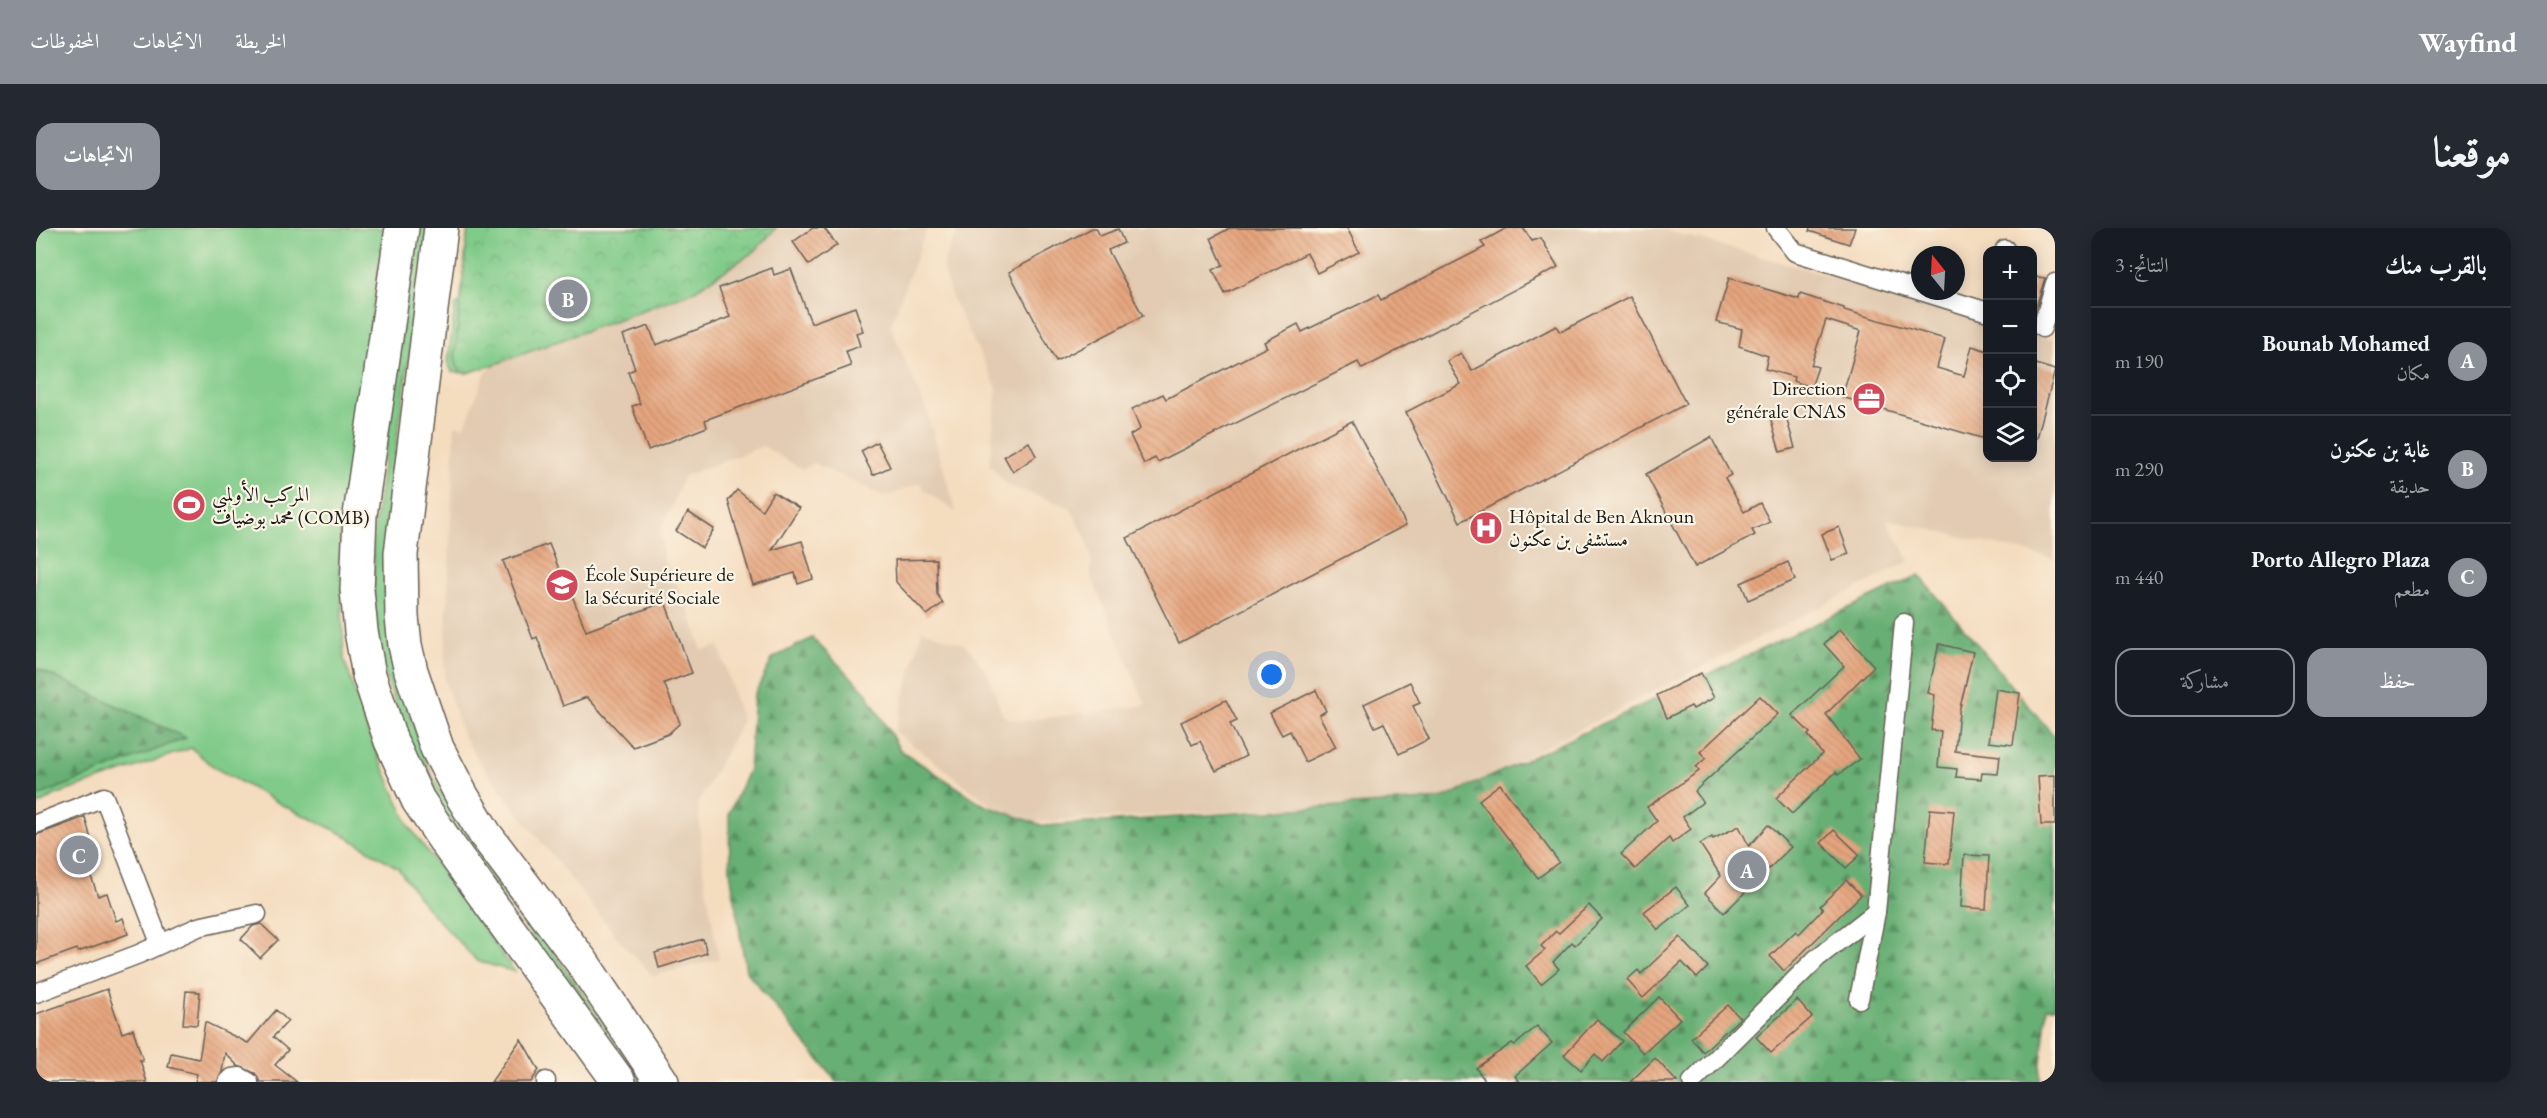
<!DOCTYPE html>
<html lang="ar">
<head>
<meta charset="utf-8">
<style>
  :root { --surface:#171b24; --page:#242831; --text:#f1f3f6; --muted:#9ea1a6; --line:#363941; --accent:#8c9099 }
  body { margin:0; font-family:"EB Garamond",Amiri,serif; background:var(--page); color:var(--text); direction:rtl }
  .controls { position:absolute; right:18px; top:18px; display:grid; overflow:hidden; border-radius:12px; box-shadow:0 3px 15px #0003 }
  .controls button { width:54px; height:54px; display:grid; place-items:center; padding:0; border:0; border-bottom:2px solid var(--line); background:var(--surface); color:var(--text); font:30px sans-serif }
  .compass { position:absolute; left:1875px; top:18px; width:54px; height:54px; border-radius:50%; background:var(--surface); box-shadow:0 3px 15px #0003; rotate:342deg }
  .you { position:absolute; left:1236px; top:447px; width:21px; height:21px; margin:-15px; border:4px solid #fff; border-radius:50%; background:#1a73e8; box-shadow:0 0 0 9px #1a73e833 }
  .badge { display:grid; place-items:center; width:39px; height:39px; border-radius:50%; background:var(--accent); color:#fff; font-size:20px; font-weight:700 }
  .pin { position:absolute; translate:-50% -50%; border:3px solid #fff; box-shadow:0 2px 6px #0006 }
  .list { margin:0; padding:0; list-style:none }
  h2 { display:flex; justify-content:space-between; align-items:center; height:78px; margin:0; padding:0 24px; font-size:26px }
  h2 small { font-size:20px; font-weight:400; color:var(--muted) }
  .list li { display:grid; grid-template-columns:39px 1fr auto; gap:18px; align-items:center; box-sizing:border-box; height:108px; padding:0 24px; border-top:2px solid var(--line) }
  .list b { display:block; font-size:22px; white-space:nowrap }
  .list p { margin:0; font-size:20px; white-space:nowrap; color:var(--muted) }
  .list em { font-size:20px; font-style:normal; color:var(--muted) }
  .actions { display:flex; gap:12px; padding:18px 24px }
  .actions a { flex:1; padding:14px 0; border:2px solid var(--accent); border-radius:18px; text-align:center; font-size:21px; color:var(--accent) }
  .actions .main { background:var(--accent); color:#fff }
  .icon { flex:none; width:33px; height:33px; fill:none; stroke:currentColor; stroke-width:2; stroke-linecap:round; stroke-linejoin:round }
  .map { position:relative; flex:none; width:2019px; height:854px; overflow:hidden; direction:ltr; border-radius:18px }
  header { display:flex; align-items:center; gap:36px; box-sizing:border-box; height:84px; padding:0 30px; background:var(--accent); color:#fff }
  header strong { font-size:28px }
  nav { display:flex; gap:33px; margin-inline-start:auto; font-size:21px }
  .intro { display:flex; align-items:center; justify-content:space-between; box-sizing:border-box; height:144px; padding:0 36px }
  h1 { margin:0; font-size:42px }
  .button { padding:15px 27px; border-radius:18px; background:var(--accent); color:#fff; font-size:21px; font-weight:700 }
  main { display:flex; gap:36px; padding:0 36px }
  aside { flex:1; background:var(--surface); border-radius:18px; box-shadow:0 3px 15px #0003 }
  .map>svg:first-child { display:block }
</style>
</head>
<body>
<header>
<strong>Wayfind</strong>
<nav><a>الخريطة</a><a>الاتجاهات</a><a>المحفوظات</a></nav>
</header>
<div class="intro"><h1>موقعنا</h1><a class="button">الاتجاهات</a></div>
<main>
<aside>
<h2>بالقرب منك<small>النتائج: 3</small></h2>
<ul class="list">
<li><span class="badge">A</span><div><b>Bounab Mohamed</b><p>مكان</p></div><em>190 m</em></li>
<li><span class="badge">B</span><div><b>غابة بن عكنون</b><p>حديقة</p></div><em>290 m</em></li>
<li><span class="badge">C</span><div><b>Porto Allegro Plaza</b><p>مطعم</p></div><em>440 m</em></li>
</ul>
<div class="actions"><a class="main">حفظ</a><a>مشاركة</a></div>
</aside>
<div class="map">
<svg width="2019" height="854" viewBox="0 0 2019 854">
  <defs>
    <pattern id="forest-firs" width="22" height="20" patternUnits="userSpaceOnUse" patternTransform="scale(1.5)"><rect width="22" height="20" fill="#68af75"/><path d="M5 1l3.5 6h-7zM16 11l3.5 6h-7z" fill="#558e5f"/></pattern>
    <pattern id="park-crowns" width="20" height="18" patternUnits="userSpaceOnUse" patternTransform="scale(1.5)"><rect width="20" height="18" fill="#80cb89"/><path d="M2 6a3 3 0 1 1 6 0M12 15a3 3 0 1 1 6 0" fill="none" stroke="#6eae76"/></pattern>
    <pattern id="building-back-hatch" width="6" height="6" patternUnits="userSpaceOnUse" patternTransform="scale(1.5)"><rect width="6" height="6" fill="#e5a57e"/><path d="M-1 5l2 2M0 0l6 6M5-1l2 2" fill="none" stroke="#c48d6c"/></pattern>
  </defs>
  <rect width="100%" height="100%" fill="#fcf5e5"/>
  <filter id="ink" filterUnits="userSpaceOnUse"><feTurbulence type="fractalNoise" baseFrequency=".0167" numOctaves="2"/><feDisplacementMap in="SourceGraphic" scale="12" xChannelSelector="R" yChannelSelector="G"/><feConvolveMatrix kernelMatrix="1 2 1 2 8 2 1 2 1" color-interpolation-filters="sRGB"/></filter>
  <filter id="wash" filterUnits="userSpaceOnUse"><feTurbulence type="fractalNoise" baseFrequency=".008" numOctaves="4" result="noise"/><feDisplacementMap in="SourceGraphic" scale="24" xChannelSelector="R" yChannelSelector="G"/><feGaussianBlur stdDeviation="1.35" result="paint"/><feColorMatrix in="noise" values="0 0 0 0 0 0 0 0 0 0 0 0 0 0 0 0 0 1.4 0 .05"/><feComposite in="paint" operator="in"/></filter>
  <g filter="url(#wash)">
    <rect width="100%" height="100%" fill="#f4dcbf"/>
    <g fill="#e2cbb2">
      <polygon points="740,0 891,0 855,96 857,105 890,181 920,284 888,262 884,255 849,269 778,235 767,242 727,218 648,248 624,305 628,333 652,380 666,422 683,418 706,494 662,575 667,643 683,731 617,748 584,713 483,586 446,537 427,507 408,451 419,198 429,198 449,146 457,137 559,101 719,23"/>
      <polygon points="922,0 1622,0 1951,92 1952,230 1996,230 1997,106 2019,112 2019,331 1850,291 1874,333 1406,571 978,595 859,503 886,402 927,416 935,423 952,446 966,486 973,491 986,493 1110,477 1055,348 1055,329 1050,310 1034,279 973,258 953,237 961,160 917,72 907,43 908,34"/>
    </g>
    <g fill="#80cb89" stroke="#4e7452" stroke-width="1.5">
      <polygon points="0,0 349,0 305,293 304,337 308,431 333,507 373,598 479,744 441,733 390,679 362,640 305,605 248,578 179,540 155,520 19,567 0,578"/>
      <polygon points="380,0 392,0 353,267 348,336 350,384 361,451 392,539 405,564 609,854 599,854 403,579 375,522 345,434 338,368 337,311"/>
      <polygon points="421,76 424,76 419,128 426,144 431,145 416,144 412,135 419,78"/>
    </g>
    <g fill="url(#forest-firs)" stroke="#426648" stroke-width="1.5">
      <polygon points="1883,347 2019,509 2019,779 2011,779 2003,854 801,854 710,743 694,643 693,585 713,541 718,467 737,430 776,410 830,464 864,522 948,577 1008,598 1406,571"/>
      <polygon points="0,440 150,510 0,569"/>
    </g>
    <polygon fill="url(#park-crowns)" stroke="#4e7452" stroke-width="1.5" points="432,0 740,0 719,23 656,64 457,137 431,145 426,144 421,138 419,128"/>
    <g id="blocks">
      <g fill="url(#building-back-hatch)">
        <polygon points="777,0 788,0 801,17 773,37 757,14"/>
        <polygon points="1056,0 1060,0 1064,8 1082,1 1088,15 1072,22 1107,88 1020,133 973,44"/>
        <polygon points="1194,0 1311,0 1323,24 1281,45 1271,25 1189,66 1177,42 1187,37 1175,10"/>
        <polygon points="1471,0 1487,0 1496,13 1505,10 1522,39 1326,141 1322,134 1122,234 1119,230 1108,236 1094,207 1104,201 1096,181 1127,166 1130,171 1231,119 1228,114 1262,96 1266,104 1342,67 1345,72 1449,19 1445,14"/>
        <polygon points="1774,0 1819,0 1813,16 1773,3"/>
        <polygon points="736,40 738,47 755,41 775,95 819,79 827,103 820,105 824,118 810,123 815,138 669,192 671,199 612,222 596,178 604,176 592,144 599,141 587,107 613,98 620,117 694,89 683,60"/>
        <polygon points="1996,48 2009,50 1996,92"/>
        <polygon points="1693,50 1763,71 1764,66 1808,80 1808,82 1909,111 1901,140 1928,148 1936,118 1952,123 1952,212 1806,169 1825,103 1790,92 1775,137 1782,139 1775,159 1757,153 1758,149 1729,141 1732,128 1703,118 1706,101 1680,94"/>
        <polygon points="1594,68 1650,176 1424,294 1370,184 1425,156 1411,133 1425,125 1436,143 1520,98 1524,104"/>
        <polygon points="1996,135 2019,142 2001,210 1996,210"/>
        <polygon points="1748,182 1759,220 1744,224 1733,186"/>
        <polygon points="1316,193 1370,297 1143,415 1091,310"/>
        <polygon points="1675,209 1695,247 1689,250 1708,284 1724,275 1734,294 1716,302 1719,307 1659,339 1610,246"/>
        <polygon points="841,214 854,239 837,247 825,223"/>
        <polygon points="993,214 1000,228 977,244 968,228"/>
        <polygon points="701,262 726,282 737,264 763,280 736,322 766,313 777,351 762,356 759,345 717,357 692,273"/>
        <polygon points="652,284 678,301 666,320 640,303"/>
        <polygon points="1803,299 1813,326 1796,332 1786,306"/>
        <polygon points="513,316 525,346 530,352 550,403 629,374 656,445 628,455 644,495 632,506 597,519 551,469 527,478 501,409 497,411 467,333"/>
        <polygon points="900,331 901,366 907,375 891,387 860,354 859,332"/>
        <polygon points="1752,334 1759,352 1712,372 1705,355"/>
        <polygon points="1804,401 1838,438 1790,486 1824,531 1802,547 1800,544 1756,586 1740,570 1786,526 1772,507 1774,505 1756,487 1808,438 1788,416"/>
        <polygon points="1903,416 1937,424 1923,484 1919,523 1964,528 1962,546 1946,545 1945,551 1920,549 1921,541 1902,539 1905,503 1895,502 1899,467 1892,465"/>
        <polygon points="1665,445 1678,470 1657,481 1655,478 1631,490 1621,467"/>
        <polygon points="1374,454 1384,475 1377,478 1393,511 1363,526 1348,495 1339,499 1328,476"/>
        <polygon points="1960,461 1984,465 1977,517 1953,514"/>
        <polygon points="1280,462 1290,483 1283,487 1300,519 1269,534 1254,503 1246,507 1234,485"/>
        <polygon points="1724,468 1742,486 1659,563 1667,574 1647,589 1655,601 1636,615 1633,610 1599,641 1585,626 1621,593 1611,579 1663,543 1660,539 1670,530 1664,524"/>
        <polygon points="1190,472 1201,493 1194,496 1210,528 1180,543 1164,513 1156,517 1145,494"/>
        <polygon points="2019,547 2019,597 2005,597 2002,548"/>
        <polygon points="1464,556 1523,634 1502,650 1443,572"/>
        <polygon points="1894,581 1918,583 1913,636 1889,634"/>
        <polygon points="49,589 61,634 51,637 62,668 71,665 80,693 87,690 92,706 42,724 41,721 0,736 0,607"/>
        <polygon points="1732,597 1755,619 1688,685 1669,665 1685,648 1664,616 1676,609 1677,611 1703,598 1713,618"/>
        <polygon points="1798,602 1824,627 1810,640 1785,615"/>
        <polygon points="1928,627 1953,628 1950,681 1925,679"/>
        <polygon points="1810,652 1825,667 1748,743 1734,728 1760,703 1763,706 1787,681 1784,678"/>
        <polygon points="1640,659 1654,677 1622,702 1608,684"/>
        <polygon points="1553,677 1566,691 1539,717 1536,714 1517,734 1523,741 1505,756 1490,738 1509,722 1505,718 1520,703 1523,705"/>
        <polygon points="225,696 242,712 224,730 205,711 217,698"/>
        <polygon points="1644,709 1672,739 1661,750 1646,734 1607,770 1591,752 1602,742 1605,746"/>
        <polygon points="667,711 671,725 623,740 619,725"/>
        <polygon points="71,761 86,805 97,801 107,833 104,832 111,854 0,854 0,786"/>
        <polygon points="150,763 164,764 161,797 147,796"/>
        <polygon points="1623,769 1644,791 1607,825 1587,804"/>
        <polygon points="1761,772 1776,789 1735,825 1720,809"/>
        <polygon points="1692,777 1704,790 1667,824 1655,810"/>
        <polygon points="240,782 252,793 237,809 252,822 239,837 261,854 224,854 219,845 202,838 189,825 186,844 181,854 159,854 161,846 132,839 135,825 163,831 169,794 212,815"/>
        <polygon points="1561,791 1586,813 1567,834 1559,826 1545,842 1528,827"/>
        <polygon points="1501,798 1516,815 1479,848 1484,854 1450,854 1440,840 1476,815 1479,817"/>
        <polygon points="485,811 503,842 495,854 455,854"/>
        <polygon points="1619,830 1641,854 1594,854"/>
      </g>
    </g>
  </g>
  <g filter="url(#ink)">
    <use href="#blocks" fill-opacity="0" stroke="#685f55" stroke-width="1.5"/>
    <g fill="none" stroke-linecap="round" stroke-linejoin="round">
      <defs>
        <g id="street">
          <polyline points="1740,0 1759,24 1952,84"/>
          <polyline points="1969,22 1969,21"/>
          <polyline points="2006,100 2019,55"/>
          <polyline points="0,596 68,569 124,715"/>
          <polyline points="0,765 103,726 162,699 221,686"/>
          <polyline points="1823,771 1840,684 1868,395"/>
          <polyline points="192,854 196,850 204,849 213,854"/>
          <polyline points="510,854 510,853"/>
          <polyline points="1656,854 1781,730 1840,684"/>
        </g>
        <g id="highway">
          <polyline points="366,0 324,287 321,362 325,403 333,447 355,513 382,572 412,617 583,854"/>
          <polyline points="405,0 365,326 366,389 369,417 375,443 401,520 426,568 449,606 546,734 626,854"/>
        </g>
      </defs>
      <use href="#street" stroke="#685f55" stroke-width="21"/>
      <use href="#highway" stroke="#685f55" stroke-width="36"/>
      <use href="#street" stroke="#fff" stroke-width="18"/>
      <use href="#highway" stroke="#fff" stroke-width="33"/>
    </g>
  </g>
  <defs>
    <symbol id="office-disc" viewBox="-11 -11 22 22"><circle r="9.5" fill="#d1495b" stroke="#fcf5e5"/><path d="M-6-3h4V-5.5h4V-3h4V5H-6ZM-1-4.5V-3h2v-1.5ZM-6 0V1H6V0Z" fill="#fff"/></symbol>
    <symbol id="stadium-disc" viewBox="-11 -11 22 22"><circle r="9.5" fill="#d1495b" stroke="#fcf5e5"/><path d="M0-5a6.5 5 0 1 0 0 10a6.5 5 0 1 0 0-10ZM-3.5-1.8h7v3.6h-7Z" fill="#fff"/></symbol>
    <symbol id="hospital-disc" viewBox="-11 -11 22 22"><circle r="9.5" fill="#d1495b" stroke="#fcf5e5"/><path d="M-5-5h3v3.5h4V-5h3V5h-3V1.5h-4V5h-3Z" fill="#fff"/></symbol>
    <symbol id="university-disc" viewBox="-11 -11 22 22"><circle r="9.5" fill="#d1495b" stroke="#fcf5e5"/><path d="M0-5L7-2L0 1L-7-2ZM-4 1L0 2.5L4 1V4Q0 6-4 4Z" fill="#fff"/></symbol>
  </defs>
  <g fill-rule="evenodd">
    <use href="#office-disc" x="1814" y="152" width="38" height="38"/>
    <use href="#stadium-disc" x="134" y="258" width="38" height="38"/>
    <use href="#hospital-disc" x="1431" y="281" width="38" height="38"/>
    <use href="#university-disc" x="507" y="338" width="38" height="38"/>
  </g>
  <g text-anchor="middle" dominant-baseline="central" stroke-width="4.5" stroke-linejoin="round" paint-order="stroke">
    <g font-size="20" fill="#1c1c1c" stroke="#fcf5e5" text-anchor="start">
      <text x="1810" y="160" text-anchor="end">Direction<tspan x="1810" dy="23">générale CNAS</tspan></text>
      <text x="176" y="266">المركب الأولمبي<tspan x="176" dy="23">محمد بوضياف (COMB)</tspan></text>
      <text x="1473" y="288">Hôpital de Ben Aknoun<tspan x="1473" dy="23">مستشفى بن عكنون</tspan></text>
      <text x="549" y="346">École Supérieure de<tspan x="549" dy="23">la Sécurité Sociale</tspan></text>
    </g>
  </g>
</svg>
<div class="controls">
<button>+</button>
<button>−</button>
<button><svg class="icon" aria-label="locate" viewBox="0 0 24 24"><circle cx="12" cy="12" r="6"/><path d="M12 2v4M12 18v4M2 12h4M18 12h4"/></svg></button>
<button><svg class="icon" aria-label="layers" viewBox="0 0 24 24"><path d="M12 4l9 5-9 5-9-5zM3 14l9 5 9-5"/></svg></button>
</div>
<svg class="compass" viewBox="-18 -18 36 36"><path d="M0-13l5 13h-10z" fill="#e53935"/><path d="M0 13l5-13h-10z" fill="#9ea1a6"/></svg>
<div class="you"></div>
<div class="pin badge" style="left:1711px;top:642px">A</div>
<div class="pin badge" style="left:532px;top:71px">B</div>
<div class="pin badge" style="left:43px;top:627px">C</div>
</div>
</main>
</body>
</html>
